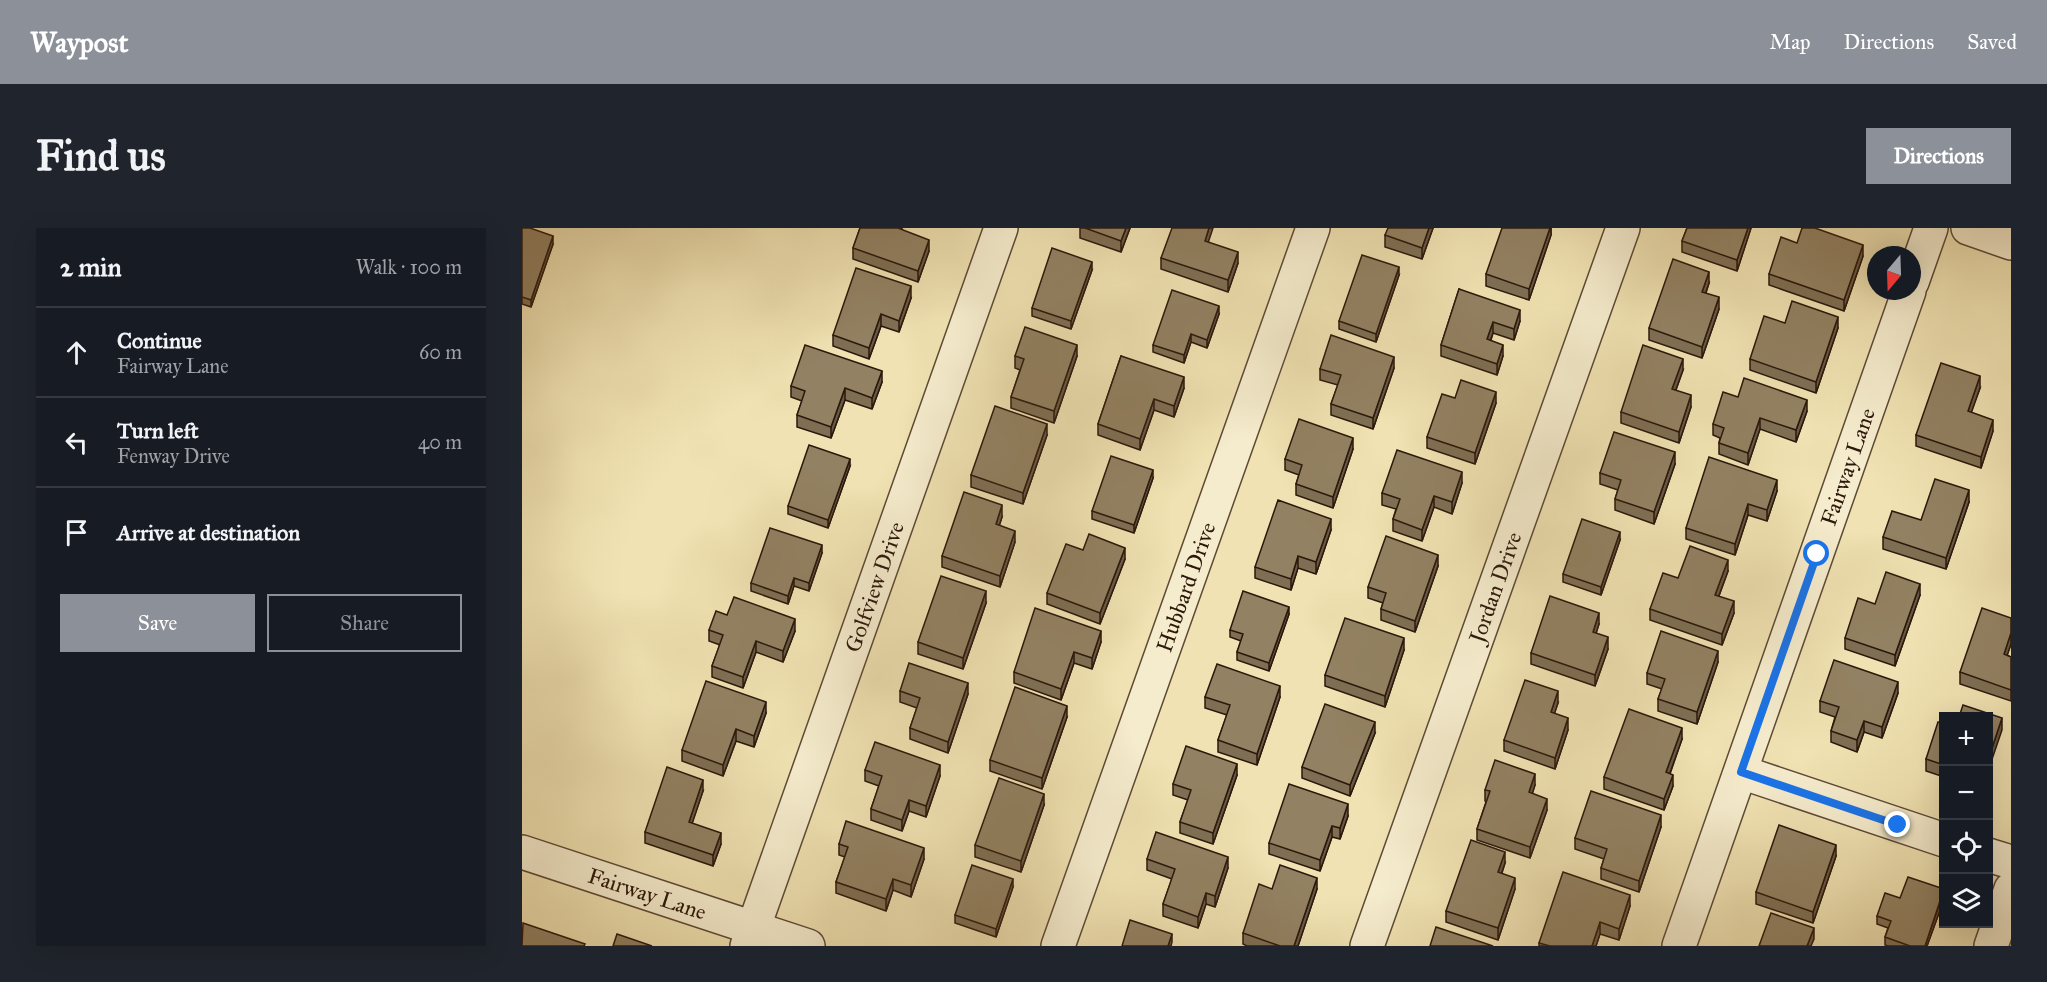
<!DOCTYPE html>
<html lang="en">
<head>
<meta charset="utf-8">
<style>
  :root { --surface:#171b24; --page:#20242c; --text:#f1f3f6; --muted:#9ea1a6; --line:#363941; --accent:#8c9099 }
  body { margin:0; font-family:"IM FELL Great Primer",serif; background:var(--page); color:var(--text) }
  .controls { position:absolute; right:18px; bottom:18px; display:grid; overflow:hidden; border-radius:0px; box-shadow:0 6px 24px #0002 }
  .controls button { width:54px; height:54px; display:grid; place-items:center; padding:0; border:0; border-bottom:2px solid var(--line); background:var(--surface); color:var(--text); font:30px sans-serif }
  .compass { position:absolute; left:1345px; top:18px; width:54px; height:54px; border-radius:50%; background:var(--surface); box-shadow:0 6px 24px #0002; rotate:199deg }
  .stop { position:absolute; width:18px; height:18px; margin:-14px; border:4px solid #1a73e8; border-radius:50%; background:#fff }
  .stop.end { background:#1a73e8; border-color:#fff; box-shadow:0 2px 6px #0008 }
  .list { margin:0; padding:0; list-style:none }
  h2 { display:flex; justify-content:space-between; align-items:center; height:78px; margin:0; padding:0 24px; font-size:26px }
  h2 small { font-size:20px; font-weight:400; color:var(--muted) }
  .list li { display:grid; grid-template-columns:39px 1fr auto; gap:18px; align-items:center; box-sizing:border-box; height:90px; padding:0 24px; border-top:2px solid var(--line) }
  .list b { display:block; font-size:22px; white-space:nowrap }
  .list p { margin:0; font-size:20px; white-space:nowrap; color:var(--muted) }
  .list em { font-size:20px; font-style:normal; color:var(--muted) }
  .actions { display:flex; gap:12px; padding:18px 24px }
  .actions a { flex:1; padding:14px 0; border:2px solid var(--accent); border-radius:0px; text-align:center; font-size:21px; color:var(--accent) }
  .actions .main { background:var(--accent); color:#fff }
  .icon { flex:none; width:33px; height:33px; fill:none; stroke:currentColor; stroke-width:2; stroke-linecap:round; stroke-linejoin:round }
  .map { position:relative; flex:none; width:1489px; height:718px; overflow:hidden; border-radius:0px }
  header { display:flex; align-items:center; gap:36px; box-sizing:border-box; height:84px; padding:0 30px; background:var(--accent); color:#fff }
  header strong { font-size:28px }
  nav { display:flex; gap:33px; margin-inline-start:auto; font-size:21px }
  .intro { display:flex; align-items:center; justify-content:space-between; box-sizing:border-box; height:144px; padding:0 36px }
  h1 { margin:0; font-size:42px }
  .button { padding:15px 27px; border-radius:0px; background:var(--accent); color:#fff; font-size:21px; font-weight:700 }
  main { display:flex; gap:36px; padding:0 36px }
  aside { flex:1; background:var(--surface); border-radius:0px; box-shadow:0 6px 24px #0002 }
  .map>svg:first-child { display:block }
</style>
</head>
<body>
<header>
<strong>Waypost</strong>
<nav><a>Map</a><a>Directions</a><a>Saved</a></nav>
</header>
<div class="intro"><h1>Find us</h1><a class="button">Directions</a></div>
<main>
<aside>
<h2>2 min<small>Walk · 100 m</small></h2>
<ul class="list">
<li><svg class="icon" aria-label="ahead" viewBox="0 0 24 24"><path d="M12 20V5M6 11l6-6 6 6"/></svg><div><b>Continue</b><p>Fairway Lane</p></div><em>60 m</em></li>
<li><svg class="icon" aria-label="left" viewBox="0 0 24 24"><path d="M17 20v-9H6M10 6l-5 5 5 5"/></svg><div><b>Turn left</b><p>Fenway Drive</p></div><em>40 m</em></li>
<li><svg class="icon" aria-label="arrive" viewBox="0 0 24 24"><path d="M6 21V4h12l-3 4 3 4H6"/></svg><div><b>Arrive at destination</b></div></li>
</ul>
<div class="actions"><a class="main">Save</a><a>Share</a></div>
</aside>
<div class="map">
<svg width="1489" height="718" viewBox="0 0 1489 718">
  <rect width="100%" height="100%" fill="#f0e2b2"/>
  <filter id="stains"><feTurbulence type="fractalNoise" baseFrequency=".00333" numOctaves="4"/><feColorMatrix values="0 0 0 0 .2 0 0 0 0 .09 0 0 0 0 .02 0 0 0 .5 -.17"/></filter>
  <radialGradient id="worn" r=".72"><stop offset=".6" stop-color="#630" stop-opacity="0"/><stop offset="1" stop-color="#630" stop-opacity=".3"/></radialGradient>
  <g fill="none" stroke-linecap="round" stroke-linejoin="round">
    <defs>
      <g id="minor">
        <polyline points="1446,0 1489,15"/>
        <polyline points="1390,54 1409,0"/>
        <polyline points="1219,544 1422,612"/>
        <path id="s1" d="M0,624L286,718"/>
        <polyline points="1466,627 1489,634"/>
        <path id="s2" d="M225,718L479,0"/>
        <path id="s3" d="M536,718L791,0"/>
        <path id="s4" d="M845,718L1101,0"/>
        <path id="s5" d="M1157,718L1387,63"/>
        <polyline points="1469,718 1489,661"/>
      </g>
    </defs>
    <use href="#minor" stroke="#5d4a35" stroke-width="36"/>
    <use href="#minor" stroke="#f5eccd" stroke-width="33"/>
  </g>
  <g fill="#7e6f54" stroke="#2c180b" stroke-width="1.5">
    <polygon points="0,0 31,16 9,79 0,76"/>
    <polygon points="338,0 380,0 380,2 407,23 396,54 331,31 331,20"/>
    <polygon points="558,0 608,0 599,24 558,10"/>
    <polygon points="911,0 900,31 863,19 863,7"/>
    <polygon points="1029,0 1029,7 1007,72 964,58 964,46"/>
    <polygon points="1165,0 1229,0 1215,43 1160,24 1160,13"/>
    <polygon points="686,14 716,35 706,64 639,41 639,30"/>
    <polygon points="1275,15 1341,28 1322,83 1247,57 1247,46"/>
    <polygon points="570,42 549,101 510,88 510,80"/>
    <polygon points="877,47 854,114 817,101 817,93"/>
    <polygon points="1187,55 1184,65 1197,81 1180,130 1127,112 1127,100"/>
    <polygon points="937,61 998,93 992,112 971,105 969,112 981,128 975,147 919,128 919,117"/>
    <polygon points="389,70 377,104 359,98 347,131 311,118 311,107"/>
    <polygon points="697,86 685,120 669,114 662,135 631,124 631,117"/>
    <polygon points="1263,95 1316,100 1294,165 1228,142 1228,131"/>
    <polygon points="493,128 555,128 532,195 489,180 489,169 498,142 493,140"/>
    <polygon points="599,128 662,160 652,189 632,182 618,222 576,207 576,196"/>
    <polygon points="872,140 851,201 809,187 809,176 816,157 798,152 798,141"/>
    <polygon points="1161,142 1154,162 1169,179 1157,215 1099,195 1099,184"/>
    <polygon points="360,154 350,181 323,172 309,210 275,199 275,187 280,173 269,169 269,158"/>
    <polygon points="1458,160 1449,184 1471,203 1459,240 1394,218 1394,207"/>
    <polygon points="1216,169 1285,183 1274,214 1238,201 1226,237 1197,226 1197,215 1198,210 1191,207 1191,196"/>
    <polygon points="933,170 974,175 953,236 905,220 905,209"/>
    <polygon points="525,207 501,276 449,259 449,247"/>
    <polygon points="831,221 811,280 774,267 774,256 777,247 763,242 763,231"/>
    <polygon points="1153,236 1132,296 1093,282 1093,271 1096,262 1078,256 1078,245"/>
    <polygon points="328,238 306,300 266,286 266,278"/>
    <polygon points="631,250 612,305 570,291 570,283"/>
    <polygon points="940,255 930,286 912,279 900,313 871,303 871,291 874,281 860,277 860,265"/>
    <polygon points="1255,263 1245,293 1226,287 1213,327 1164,311 1164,300"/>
    <polygon points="1447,274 1424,341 1361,321 1361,309 1399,292"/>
    <polygon points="480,289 477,298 493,314 478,359 420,339 420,328"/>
    <polygon points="809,302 794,346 776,340 769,362 733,350 733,339"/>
    <polygon points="1098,312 1079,367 1041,354 1041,346"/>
    <polygon points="561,322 603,331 578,396 525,376 525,365"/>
    <polygon points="300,325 287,363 272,358 266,376 229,363 229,355"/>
    <polygon points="916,338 893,404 859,392 859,381 861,375 846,370 846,359"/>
    <polygon points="1206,343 1197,368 1212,385 1200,417 1128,392 1128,381 1156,350"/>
    <polygon points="1398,367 1373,438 1323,421 1323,410 1353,376"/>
    <polygon points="464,375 441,441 396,426 396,414"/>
    <polygon points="767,386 747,443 715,432 715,424 719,413 708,409 708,402"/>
    <polygon points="205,387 273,403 261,434 234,424 221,460 190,449 190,438 198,417 187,413 187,402"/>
    <polygon points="1489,390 1489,416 1485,427 1489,429 1489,473 1438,456 1438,444"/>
    <polygon points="1077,396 1074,405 1086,421 1073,458 1009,436 1009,425"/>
    <polygon points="579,414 570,441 552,435 539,472 492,455 492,444"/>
    <polygon points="882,422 863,479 803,458 803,447"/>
    <polygon points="1196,434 1175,496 1136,483 1136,471 1140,461 1125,456 1125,445"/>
    <polygon points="378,463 446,466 426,525 388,511 388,500 395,480 378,474"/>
    <polygon points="1376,465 1360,510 1342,504 1335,524 1309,514 1309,503 1313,489 1298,484 1298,473"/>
    <polygon points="683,469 758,469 735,537 696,524 696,512 705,487 683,480"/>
    <polygon points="1036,475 1032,486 1046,502 1033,541 982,523 982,512"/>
    <polygon points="244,485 232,519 214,513 201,548 160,533 160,522"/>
    <polygon points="545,489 520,561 468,543 468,532"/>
    <polygon points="1422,496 1422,549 1404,543 1404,531"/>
    <polygon points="853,505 828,568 780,550 780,539"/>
    <polygon points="1160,511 1148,546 1151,558 1142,582 1082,561 1082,549"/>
    <polygon points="343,542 418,548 404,589 387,583 380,603 349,592 349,581 357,558 343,553"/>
    <polygon points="715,547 691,616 658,605 658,594 666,572 651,567 651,556"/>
    <polygon points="1013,557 1010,566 1025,582 1008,630 955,612 955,601 964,574 963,573 963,562"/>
    <polygon points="181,563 170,595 199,616 191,638 123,615 123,604"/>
    <polygon points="522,577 499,644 453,629 453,617"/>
    <polygon points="826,588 818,611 810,609 798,643 747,626 747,615"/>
    <polygon points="1139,599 1117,664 1079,651 1079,640 1082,631 1053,621 1053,610"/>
    <polygon points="317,616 402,631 389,669 371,662 364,683 314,665 314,654 323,629 317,627"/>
    <polygon points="1314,628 1291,695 1234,676 1234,664"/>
    <polygon points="625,631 706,640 693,679 684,676 676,700 641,688 641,676 650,651 625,642"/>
    <polygon points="983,635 980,645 993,661 976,712 924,694 924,683"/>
    <polygon points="491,659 474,709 433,695 433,687"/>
    <polygon points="750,661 795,661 776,718 725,718 721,716 721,705"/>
    <polygon points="1422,661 1422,671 1405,718 1366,718 1363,717 1363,709 1366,700 1355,696 1355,688 1378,670"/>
    <polygon points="1108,678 1097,712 1078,706 1074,718 1017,718 1017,715"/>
  </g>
  <g fill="#665a45" stroke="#2c180b" stroke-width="1.5">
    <polygon points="604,0 608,0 599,24 599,13"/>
    <polygon points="687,0 691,0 683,24 683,13"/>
    <polygon points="907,0 911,0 900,31 900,20"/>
    <polygon points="1028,0 1029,0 1029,7 1007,72 1007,61"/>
    <polygon points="1226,0 1229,0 1215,43 1215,32"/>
    <polygon points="31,8 31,16 9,79 9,72"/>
    <polygon points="407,12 407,23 396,54 396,43"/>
    <polygon points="1341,17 1341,28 1322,83 1322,72"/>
    <polygon points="716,24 716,35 706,64 706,52"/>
    <polygon points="570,34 570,42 549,101 549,93"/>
    <polygon points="877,39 877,47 854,114 854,106"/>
    <polygon points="1187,44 1187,55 1180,75 1180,64"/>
    <polygon points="389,58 389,70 377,104 377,93"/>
    <polygon points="1197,69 1197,81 1180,130 1180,119"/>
    <polygon points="697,78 697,86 685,120 685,112"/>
    <polygon points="998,82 998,93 992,112 992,101"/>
    <polygon points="359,86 359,98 347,131 347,120"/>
    <polygon points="1316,89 1316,100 1294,165 1294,154"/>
    <polygon points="971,94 971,105 965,122 965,111"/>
    <polygon points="669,106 669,114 662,135 662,127"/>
    <polygon points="555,117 555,128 532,195 532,183"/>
    <polygon points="981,117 981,128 975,147 975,136"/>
    <polygon points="872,129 872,140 851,201 851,190"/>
    <polygon points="1161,131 1161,142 1150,172 1150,161"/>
    <polygon points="360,143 360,154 350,181 350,170"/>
    <polygon points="1458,148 1458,160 1446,194 1446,183"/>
    <polygon points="662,149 662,160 652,189 652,178"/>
    <polygon points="323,160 323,172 309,210 309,199"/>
    <polygon points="974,164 974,175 953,236 953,225"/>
    <polygon points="1169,167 1169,179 1157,215 1157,204"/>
    <polygon points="632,171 632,182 618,222 618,211"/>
    <polygon points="1285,172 1285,183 1274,214 1274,202"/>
    <polygon points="1238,190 1238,201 1226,237 1226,225"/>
    <polygon points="1471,192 1471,203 1459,240 1459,229"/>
    <polygon points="525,196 525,207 501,276 501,265"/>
    <polygon points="831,210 831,221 811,280 811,269"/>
    <polygon points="1153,224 1153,236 1132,296 1132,284"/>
    <polygon points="328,231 328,238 306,300 306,292"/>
    <polygon points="631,242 631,250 612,305 612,297"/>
    <polygon points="940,244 940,255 930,286 930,274"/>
    <polygon points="1255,252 1255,263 1245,293 1245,282"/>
    <polygon points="1447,262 1447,274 1424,341 1424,330"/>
    <polygon points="912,268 912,279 900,313 900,302"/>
    <polygon points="1226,276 1226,287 1213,327 1213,316"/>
    <polygon points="480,277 480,289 474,308 474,296"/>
    <polygon points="809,291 809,302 794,346 794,334"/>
    <polygon points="493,303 493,314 478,359 478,348"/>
    <polygon points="1098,304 1098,312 1079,367 1079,359"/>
    <polygon points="300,317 300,325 287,363 287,355"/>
    <polygon points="603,320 603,331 578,396 578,385"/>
    <polygon points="916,327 916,338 893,404 893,393"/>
    <polygon points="776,328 776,340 769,362 769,351"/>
    <polygon points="1206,332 1206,343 1193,378 1193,367"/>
    <polygon points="272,350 272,358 266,376 266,368"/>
    <polygon points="1398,356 1398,367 1373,438 1373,427"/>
    <polygon points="464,363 464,375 441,441 441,430"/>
    <polygon points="1212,373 1212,385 1200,417 1200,406"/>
    <polygon points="767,379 767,386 747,443 747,435"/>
    <polygon points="1077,385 1077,396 1071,415 1071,404"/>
    <polygon points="273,391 273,403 261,434 261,423"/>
    <polygon points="579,403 579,414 570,441 570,430"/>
    <polygon points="1489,405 1489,416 1482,437 1482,426"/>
    <polygon points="1086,409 1086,421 1073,458 1073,447"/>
    <polygon points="882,410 882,422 863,479 863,468"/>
    <polygon points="234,413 234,424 221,460 221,449"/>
    <polygon points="1196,423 1196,434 1175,496 1175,484"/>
    <polygon points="552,424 552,435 539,472 539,461"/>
    <polygon points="1376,454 1376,465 1360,510 1360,499"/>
    <polygon points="446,455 446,466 426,525 426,514"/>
    <polygon points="758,458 758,469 735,537 735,526"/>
    <polygon points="1036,463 1036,475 1029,496 1029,484"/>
    <polygon points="244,474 244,485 232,519 232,508"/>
    <polygon points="545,478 545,489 520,561 520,550"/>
    <polygon points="1046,490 1046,502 1033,541 1033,530"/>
    <polygon points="1480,490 1480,502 1467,540 1467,529"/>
    <polygon points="1342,493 1342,504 1335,524 1335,512"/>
    <polygon points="853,494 853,505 828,568 828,557"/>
    <polygon points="1160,500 1160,511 1144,556 1144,544"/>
    <polygon points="214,501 214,513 201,548 201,537"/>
    <polygon points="715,536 715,547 691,616 691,605"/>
    <polygon points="418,537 418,548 404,589 404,578"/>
    <polygon points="1013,546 1013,557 1007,576 1007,564"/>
    <polygon points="1151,547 1151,558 1142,582 1142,571"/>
    <polygon points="181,552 181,563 167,605 167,594"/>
    <polygon points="522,566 522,577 499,644 499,633"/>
    <polygon points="1025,571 1025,582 1008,630 1008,619"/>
    <polygon points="387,572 387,583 380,603 380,592"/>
    <polygon points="826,576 826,588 818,611 818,600"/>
    <polygon points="1139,587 1139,599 1117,664 1117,653"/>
    <polygon points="810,598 810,609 798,643 798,632"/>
    <polygon points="199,605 199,616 191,638 191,627"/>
    <polygon points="1314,617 1314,628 1291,695 1291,684"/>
    <polygon points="402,620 402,631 389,669 389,657"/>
    <polygon points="983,624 983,635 976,655 976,644"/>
    <polygon points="706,629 706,640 693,679 693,668"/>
    <polygon points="795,650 795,661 776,718 772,718"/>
    <polygon points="993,650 993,661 976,712 976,700"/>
    <polygon points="371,651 371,662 364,683 364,671"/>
    <polygon points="491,651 491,659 474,709 474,701"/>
    <polygon points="1422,663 1422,671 1405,718 1403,718"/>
    <polygon points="684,665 684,676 676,700 676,689"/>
    <polygon points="1108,667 1108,678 1097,712 1097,701"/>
    <polygon points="1078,694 1078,706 1074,718 1070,718"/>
    <polygon points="1292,700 1292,711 1289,718 1285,718"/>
    <polygon points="650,706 650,714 649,718 646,718"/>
  </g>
  <g fill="#928162" stroke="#2c180b" stroke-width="1.5">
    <polygon points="0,0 8,0 31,8 9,72 0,69"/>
    <polygon points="338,0 376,0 407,12 396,43 331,20"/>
    <polygon points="563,0 604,0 599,13"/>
    <polygon points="650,0 687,0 683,13 716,24 706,52 639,30"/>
    <polygon points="866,0 907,0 900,20 863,7"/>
    <polygon points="980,0 1028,0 1007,61 964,46"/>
    <polygon points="1165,0 1226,0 1215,32 1160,13"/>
    <polygon points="1280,0 1293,0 1341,17 1322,72 1247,46 1259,9 1275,15"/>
    <polygon points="530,20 570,34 549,93 510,80"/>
    <polygon points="840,27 877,39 854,106 817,93"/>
    <polygon points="1151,31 1187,44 1180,64 1197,69 1180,119 1127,100"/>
    <polygon points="334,40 389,58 377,93 359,86 347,120 311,107"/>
    <polygon points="937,61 998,82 992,101 971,94 965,111 981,117 975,136 919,117"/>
    <polygon points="650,62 697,78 685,112 669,106 662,127 631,117"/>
    <polygon points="1270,73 1316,89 1294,154 1228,131 1242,88 1263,95"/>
    <polygon points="503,99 555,117 532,183 489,169 502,131 493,128"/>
    <polygon points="809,107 872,129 851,190 809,176 819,147 798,141"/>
    <polygon points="283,117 360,143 350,170 323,160 309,199 275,187 283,163 269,158"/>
    <polygon points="1121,117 1161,131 1150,161 1169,167 1157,204 1099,184"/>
    <polygon points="599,128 662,149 652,178 632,171 618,211 576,196"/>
    <polygon points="1419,135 1458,148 1446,183 1471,192 1459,229 1394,207"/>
    <polygon points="1222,150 1285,172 1274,202 1238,190 1226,225 1197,215 1202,200 1191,196 1201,164 1216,169"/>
    <polygon points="939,152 974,164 953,225 905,209 920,166 933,170"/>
    <polygon points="473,178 525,196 501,265 449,247"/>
    <polygon points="777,191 831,210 811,269 774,256 780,237 763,231"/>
    <polygon points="1092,204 1153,224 1132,284 1093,271 1099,252 1078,245"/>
    <polygon points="287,217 328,231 306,292 266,278"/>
    <polygon points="875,222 940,244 930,274 912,268 900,302 871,291 878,271 860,265"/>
    <polygon points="589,228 631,242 612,297 570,283"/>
    <polygon points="1187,229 1255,252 1245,282 1226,276 1213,316 1164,300"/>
    <polygon points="1413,251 1447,262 1424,330 1361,309 1370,283 1399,292"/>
    <polygon points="442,264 480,277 474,296 493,303 478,348 420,328"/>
    <polygon points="756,272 809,291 794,334 776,328 769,351 733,339"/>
    <polygon points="1060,291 1098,304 1079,359 1041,346"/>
    <polygon points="248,300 300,317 287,355 272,350 266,368 229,355"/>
    <polygon points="567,306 603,320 578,385 525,365 544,316 561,322"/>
    <polygon points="864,308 916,327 893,393 859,381 864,365 846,359"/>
    <polygon points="1168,318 1206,332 1193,367 1212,373 1200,406 1128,381 1141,345 1156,350"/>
    <polygon points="1364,344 1398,356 1373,427 1323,410 1336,370 1353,376"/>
    <polygon points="419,348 464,363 441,430 396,414"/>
    <polygon points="721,363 767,379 747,435 715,424 721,406 708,402"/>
    <polygon points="1028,368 1077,385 1071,404 1086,409 1073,447 1009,425"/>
    <polygon points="212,369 273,391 261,423 234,413 221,449 190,438 201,407 187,402 194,383 205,387"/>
    <polygon points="513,380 579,403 570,430 552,424 539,461 492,444"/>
    <polygon points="1460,380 1489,390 1489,405 1482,426 1489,429 1489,462 1438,444"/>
    <polygon points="823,390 882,410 863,468 803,447"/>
    <polygon points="1139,403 1196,423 1175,484 1136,471 1143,451 1125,445"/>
    <polygon points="1312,432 1376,454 1360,499 1342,493 1335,512 1309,503 1317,479 1298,473"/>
    <polygon points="387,435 446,455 426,514 388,500 398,470 378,463"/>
    <polygon points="695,436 758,458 735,526 696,512 708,477 683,469"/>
    <polygon points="1003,452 1036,463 1029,484 1046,490 1033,530 982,512"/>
    <polygon points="184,453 244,474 232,508 214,501 201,537 160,522"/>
    <polygon points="493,459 545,478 520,550 468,532"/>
    <polygon points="803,476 853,494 828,557 780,539"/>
    <polygon points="1441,477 1480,490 1467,529 1467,489 1437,489"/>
    <polygon points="1107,481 1160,500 1144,544 1151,547 1142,571 1082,549"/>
    <polygon points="1416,494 1422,496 1422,537 1404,531"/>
    <polygon points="353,514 418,537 404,578 387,572 380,592 349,581 360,548 343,542"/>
    <polygon points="664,518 715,536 691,605 658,594 669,562 651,556"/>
    <polygon points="973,532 1013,546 1007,564 1025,571 1008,619 955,601 968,563 963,562"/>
    <polygon points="145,539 181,552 167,594 199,605 191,627 123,604"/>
    <polygon points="477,550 522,566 499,633 453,617"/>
    <polygon points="767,556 826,576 818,600 810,598 798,632 747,615"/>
    <polygon points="1069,563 1139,587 1117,653 1079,640 1085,621 1053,610"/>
    <polygon points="324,593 402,620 389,657 371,651 364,671 314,654 326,619 317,616"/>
    <polygon points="1257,597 1314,617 1291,684 1234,664"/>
    <polygon points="634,604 706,629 693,668 684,665 676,689 641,676 653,641 625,631"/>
    <polygon points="949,612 983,624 976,644 993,650 976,700 924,683"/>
    <polygon points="450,637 491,651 474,701 433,687"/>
    <polygon points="758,637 795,650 772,718 758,718 721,705 737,656 750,661"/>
    <polygon points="1041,644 1108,667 1097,701 1078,694 1070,718 1028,718 1017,715"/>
    <polygon points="1386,649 1422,661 1403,718 1388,718 1363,709 1369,693 1355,688 1363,665 1378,670"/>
    <polygon points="1249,685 1292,700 1285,718 1237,718"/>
    <polygon points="608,692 650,706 646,718 600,718"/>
    <polygon points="1,695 63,716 62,718 0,718"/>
    <polygon points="914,699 971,718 908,718"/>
    <polygon points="95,706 130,718 91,718"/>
  </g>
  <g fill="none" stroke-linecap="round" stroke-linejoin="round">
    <polyline stroke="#1a73e8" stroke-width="8" points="1295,326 1219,544 1376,597"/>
  </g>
  <g text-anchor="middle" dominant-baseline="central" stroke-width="6" stroke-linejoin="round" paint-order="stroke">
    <g font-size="22" fill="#2c180b" stroke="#f5eccd">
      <text stroke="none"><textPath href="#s5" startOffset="508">Fairway Lane</textPath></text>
      <text stroke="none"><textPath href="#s2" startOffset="381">Golfview Drive</textPath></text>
      <text stroke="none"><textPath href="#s3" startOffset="381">Hubbard Drive</textPath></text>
      <text stroke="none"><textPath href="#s4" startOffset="381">Jordan Drive</textPath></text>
      <text stroke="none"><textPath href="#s1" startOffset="132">Fairway Lane</textPath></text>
    </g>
  </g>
  <rect width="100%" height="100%" filter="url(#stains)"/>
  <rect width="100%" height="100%" fill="url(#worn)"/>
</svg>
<div class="controls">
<button>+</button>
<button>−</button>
<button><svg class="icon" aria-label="locate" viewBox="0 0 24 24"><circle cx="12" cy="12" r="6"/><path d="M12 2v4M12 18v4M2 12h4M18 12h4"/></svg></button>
<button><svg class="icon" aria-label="layers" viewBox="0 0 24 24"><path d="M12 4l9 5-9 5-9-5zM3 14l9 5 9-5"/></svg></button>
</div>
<svg class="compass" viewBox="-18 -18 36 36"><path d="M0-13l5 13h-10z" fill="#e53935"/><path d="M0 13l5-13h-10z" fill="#9ea1a6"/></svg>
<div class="stop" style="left:1295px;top:326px"></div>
<div class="stop end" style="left:1376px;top:597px"></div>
</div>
</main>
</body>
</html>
